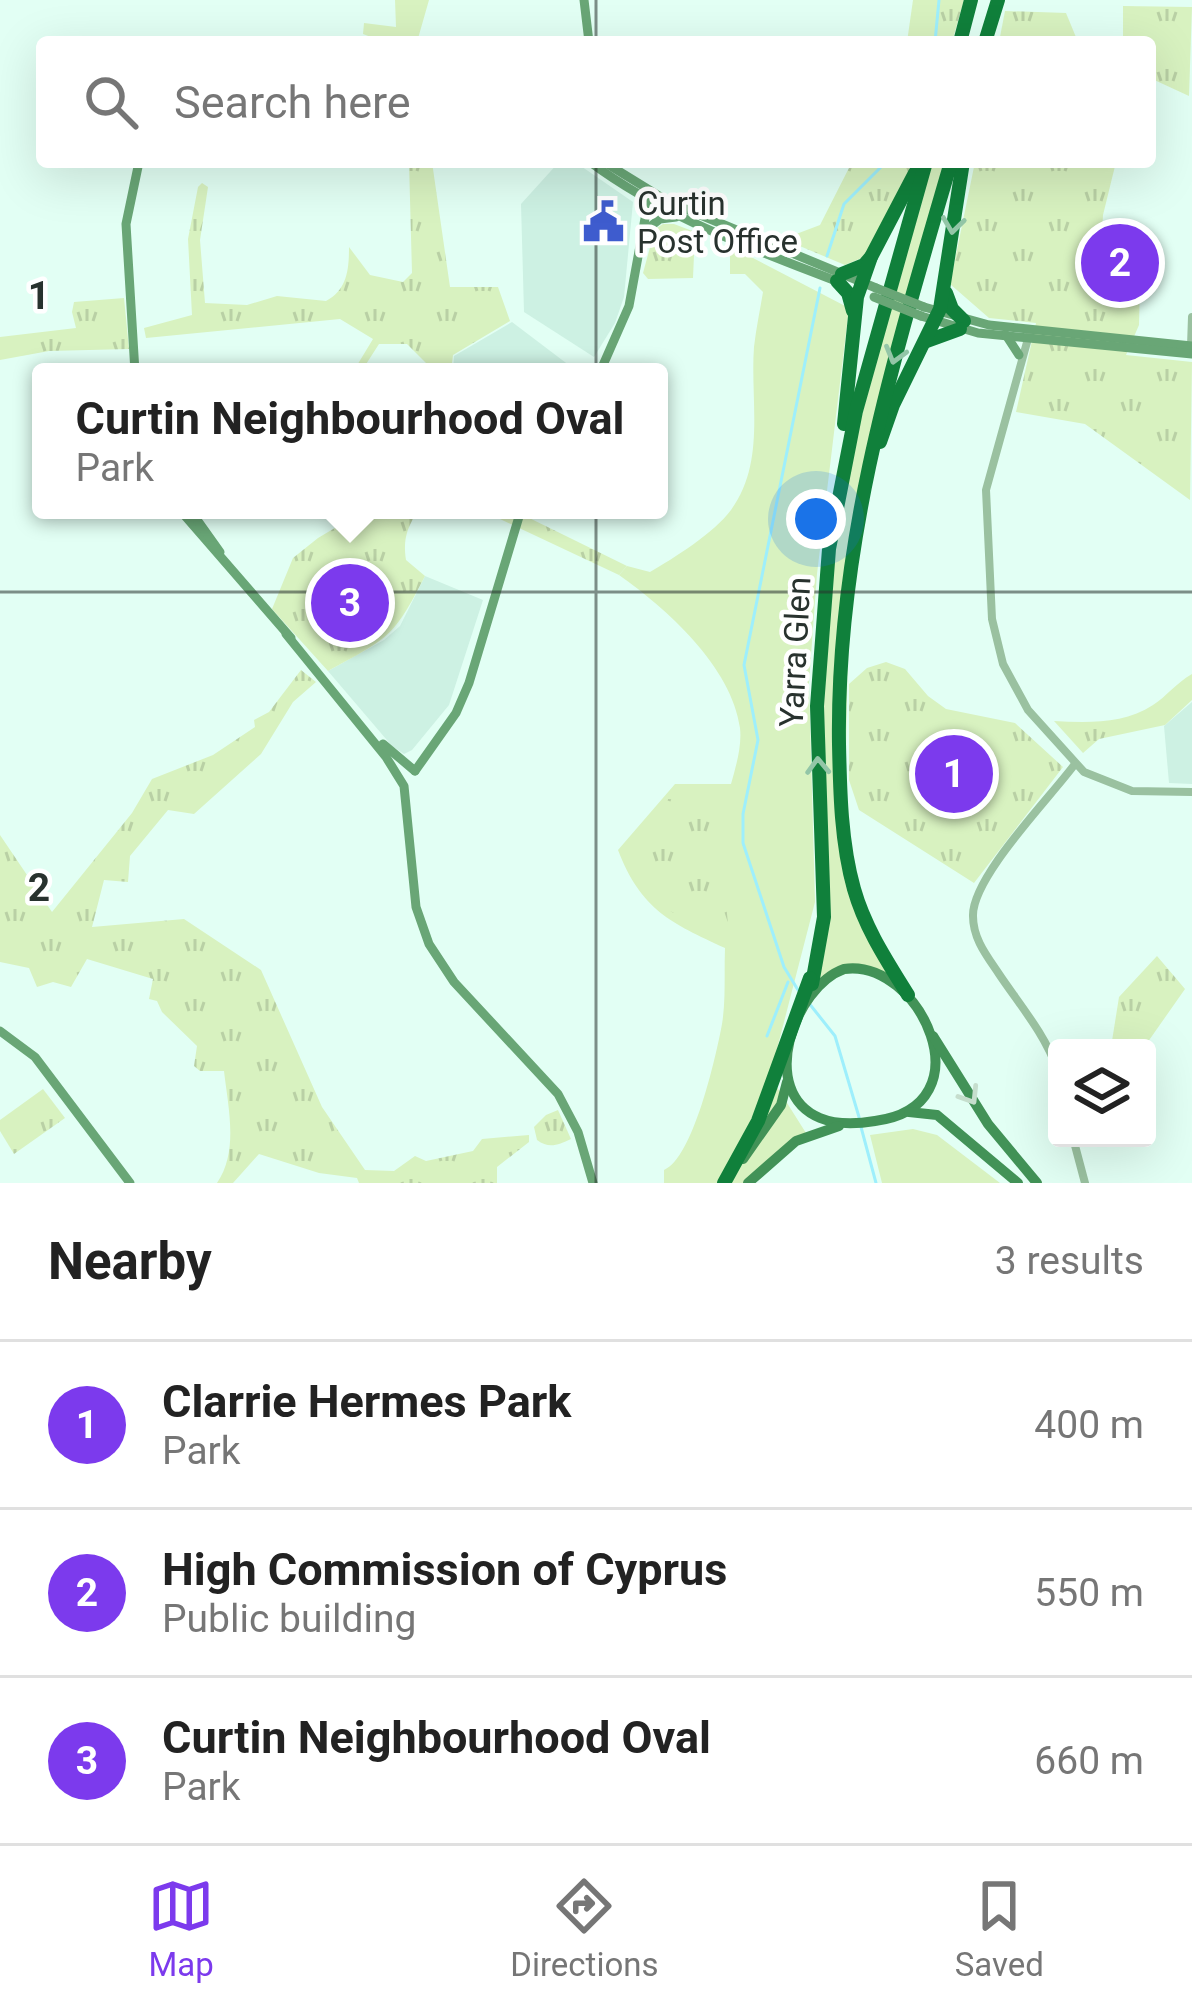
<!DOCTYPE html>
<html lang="en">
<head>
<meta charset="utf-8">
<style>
  :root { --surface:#fff; --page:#f2f2f2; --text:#222; --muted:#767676; --line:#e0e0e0; --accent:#7c3aed }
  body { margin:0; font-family:Roboto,sans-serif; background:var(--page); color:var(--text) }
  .controls { position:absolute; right:36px; bottom:36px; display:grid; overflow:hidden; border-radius:12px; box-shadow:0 12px 48px #0002 }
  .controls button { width:108px; height:108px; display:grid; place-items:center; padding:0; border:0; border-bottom:3px solid var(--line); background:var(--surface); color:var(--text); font:60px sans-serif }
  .you { position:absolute; left:816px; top:519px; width:42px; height:42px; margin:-30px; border:9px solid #fff; border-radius:50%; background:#1a73e8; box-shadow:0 0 0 18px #1a73e833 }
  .badge { display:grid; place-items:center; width:78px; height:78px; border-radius:50%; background:var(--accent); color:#fff; font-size:39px; font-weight:700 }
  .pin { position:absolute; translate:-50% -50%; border:6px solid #fff; box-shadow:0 3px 12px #0006 }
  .popup { position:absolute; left:32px; top:363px; width:636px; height:156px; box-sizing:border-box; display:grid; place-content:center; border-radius:12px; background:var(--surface); filter:drop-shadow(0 3px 9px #0005); font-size:39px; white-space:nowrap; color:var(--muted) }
  .popup b { font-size:45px; color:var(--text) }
  .popup::after { content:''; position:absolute; left:50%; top:100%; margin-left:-24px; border:24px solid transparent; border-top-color:var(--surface) }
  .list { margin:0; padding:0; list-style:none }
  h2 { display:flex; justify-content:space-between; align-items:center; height:156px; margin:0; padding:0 48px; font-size:51px }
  h2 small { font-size:39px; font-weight:400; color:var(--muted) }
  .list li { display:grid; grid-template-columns:78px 1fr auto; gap:36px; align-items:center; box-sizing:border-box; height:168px; padding:0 48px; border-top:3px solid var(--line) }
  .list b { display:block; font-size:45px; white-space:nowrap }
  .list p { margin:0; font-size:39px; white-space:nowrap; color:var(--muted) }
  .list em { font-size:39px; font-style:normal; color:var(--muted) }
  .icon { flex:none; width:66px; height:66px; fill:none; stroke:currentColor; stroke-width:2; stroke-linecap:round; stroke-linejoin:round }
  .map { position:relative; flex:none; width:1192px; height:1183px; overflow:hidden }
  .search { position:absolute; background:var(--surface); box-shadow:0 12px 48px #0002; left:36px; right:36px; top:36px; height:132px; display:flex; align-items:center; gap:30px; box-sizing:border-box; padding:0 42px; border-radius:12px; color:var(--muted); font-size:45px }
  .sheet { height:660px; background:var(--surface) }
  nav { display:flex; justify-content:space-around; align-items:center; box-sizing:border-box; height:168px; border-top:3px solid var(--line); background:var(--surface); font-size:33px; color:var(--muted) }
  nav a { display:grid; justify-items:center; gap:6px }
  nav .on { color:var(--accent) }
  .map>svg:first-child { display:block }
</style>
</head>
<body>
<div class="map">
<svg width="1192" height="1183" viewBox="0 0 1192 1183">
  <defs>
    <pattern id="park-tufts" width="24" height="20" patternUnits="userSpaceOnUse" patternTransform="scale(3)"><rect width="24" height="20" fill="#d8f2c0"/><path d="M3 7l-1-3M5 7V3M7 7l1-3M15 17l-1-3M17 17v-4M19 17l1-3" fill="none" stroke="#b9d0a5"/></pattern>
  </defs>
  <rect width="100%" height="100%" fill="#e2fff4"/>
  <g fill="#cdf1e3">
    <polygon points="559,162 575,162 633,202 624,297 615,323 594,357 524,312 521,204"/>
    <polygon points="512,322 578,372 453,372 454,356"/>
    <polygon points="425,576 483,600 449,705 412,750 404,754 392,746 328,671 384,640 400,626"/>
    <polygon points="1192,702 1192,784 1169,783 1164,726"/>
  </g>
  <g fill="#d8f2c0">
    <polygon points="931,162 947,162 850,541 844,856 894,979 868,968 816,982 821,958 823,630 848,466"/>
    <path d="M730,246L849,308L817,574L809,683L815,902L770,1076L806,1133L744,1183H664V1170C693,1158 716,1057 722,1024C726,1000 724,973 725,948C671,923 641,910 618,850L675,784H731C736,766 742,746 740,728C732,667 666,608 619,575L627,566L650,572C674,558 714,533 731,510C766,462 750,401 754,347C756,329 760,310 763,292L745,274H730Z"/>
    <polygon points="913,1129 937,1135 1000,1183 882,1183 870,1135"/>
  </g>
  <g fill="url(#park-tufts)">
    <polygon points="395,0 429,0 417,42 384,42 363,34 364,23 396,27"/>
    <polygon points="913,0 964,0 952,42 907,42"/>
    <polygon points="1123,6 1192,7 1189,96 1150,78 1150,42 1123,42"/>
    <polygon points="1005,11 1066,13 1078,42 999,42"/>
    <path d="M409,162H432L450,287H498L510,321L453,355L451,372H426V363L407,344H379L361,372H353L373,339L340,319L146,338L144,328L192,315L188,239L198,187L202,183L208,187L200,240L205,303L247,305L277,296L326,301C347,290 349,270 349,247L370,275L403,282L412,273Z"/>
    <polygon points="852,162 916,162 901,199 864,257 845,265 783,239 820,225"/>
    <polygon points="975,162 1116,162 1103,215 1099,281 1140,284 1139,325 1126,355 1192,362 1190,500 1085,424 1016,412 1036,323 989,318 950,284"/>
    <polygon points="663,224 674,224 695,232 693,278 648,279 643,273 655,229"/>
    <polygon points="124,298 129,349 49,351 0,360 0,337 76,328 72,312 74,302"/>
    <path d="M365,510H418C407,529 403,538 406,560L425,576C393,639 388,638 328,671L272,609L293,558L318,538Z"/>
    <polygon points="481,510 513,510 627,566 619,575"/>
    <polygon points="886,662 905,669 928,696 946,709 1015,723 1063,767 974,883 859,810 849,780 849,684 867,668"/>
    <path d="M301,670L316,682L293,702L261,754L194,814L168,810L130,856L128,882L104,880L92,927L184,919L261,970L322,1107L365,1170L394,1171L415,1156L426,1161L473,1151L482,1139L529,1135V1142L497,1167V1183H359L357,1178L319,1173L259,1154L233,1183H217C239,1151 228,1107 224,1071H200L194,1066L197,1046L162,1012L157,1001L149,999L153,979L87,959L71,987L53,982L37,987L29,968L0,962V835L52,912L132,813L152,779L213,755L255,727L254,720L269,712Z"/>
    <path d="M1192,674V700L1165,725L1099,739L1083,753L1054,721C1088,723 1124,724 1153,705C1167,696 1176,683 1192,674Z"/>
    <polygon points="668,799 693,801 717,814 730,944 652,901 621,849"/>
    <polygon points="1157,956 1185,989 1145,1046 1103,1048 1112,1041 1119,997"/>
    <polygon points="43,1089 65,1118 14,1154 0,1131 0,1120"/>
    <path d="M558,1110L571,1139C558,1145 549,1149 537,1140L534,1127L546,1115Z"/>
  </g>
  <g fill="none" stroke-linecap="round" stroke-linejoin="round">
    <g stroke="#9eeffc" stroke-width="3">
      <polyline points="935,42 939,0"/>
      <polyline points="827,256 844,204 886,162"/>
      <polyline points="798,990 784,967 743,843 743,814 758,740 744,665 820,288"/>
      <polyline points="808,1002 835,1036 859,1117"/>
      <polyline points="767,1036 788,982"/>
      <polyline points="861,1127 876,1183"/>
    </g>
    <g stroke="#9ac1a0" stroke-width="8">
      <polyline points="1029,335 986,490 992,619 1003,664 1028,710 1084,772 1132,791 1192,792"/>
      <polyline points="1191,346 1192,317"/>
      <path d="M1057,1069C1045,1034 1019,1004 999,974C987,956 973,939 973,916C972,877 1050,798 1075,764"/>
      <polyline points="1073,1138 1085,1183"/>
    </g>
    <g stroke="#69a676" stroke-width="9">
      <polyline points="584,0 589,42"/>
      <path d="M590,162C665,218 754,249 841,283"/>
      <polyline points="604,162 669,202 876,288"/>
      <polyline points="647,229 660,219 676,217"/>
      <polyline points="924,307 989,325 1192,346"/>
      <polyline points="921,316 978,333 1192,354"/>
      <polyline points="1006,335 1019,355"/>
      <polyline points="135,372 126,224 139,162"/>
      <polyline points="600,372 629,306 648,202"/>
      <polyline points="180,510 291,638"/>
      <polyline points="190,510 220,552"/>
      <polyline points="286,634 386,757 404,786 416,907 429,944 454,982 558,1094 578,1132 593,1183"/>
      <polyline points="383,744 415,771"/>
      <polyline points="415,771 456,713 469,683 521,510"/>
      <polyline points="0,1031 35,1057 130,1183"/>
    </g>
    <g stroke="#429257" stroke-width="10">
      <path d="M844,969C920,958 989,1106 875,1121C857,1124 837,1125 820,1118C757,1092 794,987 844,969Z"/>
      <polyline points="933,1036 988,1124 1037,1183"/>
      <polyline points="909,1112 937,1115 1018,1183"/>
      <polyline points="743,1159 781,1105 787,1082"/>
      <polyline points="748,1183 796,1141 839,1126"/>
    </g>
    <g stroke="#10803b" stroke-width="14">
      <polyline points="960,42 971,0"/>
      <polyline points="985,42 998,0"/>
      <polyline points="842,274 864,265 871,257"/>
      <polyline points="837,281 848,293 853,311"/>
      <polyline points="946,293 952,309 964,321"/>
      <polyline points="927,341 960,329"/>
      <polyline points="844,424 857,297 871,257 915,173"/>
      <polyline points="880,442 893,405 940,309 963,162"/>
      <polyline points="812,984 824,917 817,706 829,549 856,411 926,162"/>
      <path d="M908,995C887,961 865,928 854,889C841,843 840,792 839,744C836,542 895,354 951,162"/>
      <polyline points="724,1183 758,1121 810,978"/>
    </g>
    <g stroke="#69a676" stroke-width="9">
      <polyline points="876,288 924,307"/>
      <polyline points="874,297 921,316"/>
    </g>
  </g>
  <defs><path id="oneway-chevron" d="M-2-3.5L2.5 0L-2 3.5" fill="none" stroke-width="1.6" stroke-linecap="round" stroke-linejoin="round" transform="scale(3)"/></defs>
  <g stroke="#93c6a7">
    <use href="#oneway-chevron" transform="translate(953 225) rotate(98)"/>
    <use href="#oneway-chevron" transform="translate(895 355) rotate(106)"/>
    <use href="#oneway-chevron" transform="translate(818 766) rotate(-92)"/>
  </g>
  <use stroke="#c6decd" href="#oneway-chevron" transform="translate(970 1096) rotate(58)"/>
  <path fill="none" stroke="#28322e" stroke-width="3" stroke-opacity="0.55" d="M596,0V42M596,162V1183M0,592H1192"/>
  <defs>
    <symbol id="civic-bare" viewBox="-9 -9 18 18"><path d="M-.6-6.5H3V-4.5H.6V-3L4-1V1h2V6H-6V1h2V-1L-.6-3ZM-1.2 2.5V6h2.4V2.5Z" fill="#3e5cce" stroke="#fff" stroke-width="2.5" paint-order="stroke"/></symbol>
  </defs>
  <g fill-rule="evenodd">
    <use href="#civic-bare" x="574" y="192" width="59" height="59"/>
  </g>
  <g text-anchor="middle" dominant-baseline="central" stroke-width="9" stroke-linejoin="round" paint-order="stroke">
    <g font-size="33" fill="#28322e" stroke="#fff" text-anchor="start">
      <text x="637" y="203">Curtin<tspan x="637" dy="38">Post Office</tspan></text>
    </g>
    <g font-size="33" fill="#28322e" stroke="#fff">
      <text transform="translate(795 652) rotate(-87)">Yarra Glen</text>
    </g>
  </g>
  <g font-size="39" text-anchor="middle" font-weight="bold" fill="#28322e" stroke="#fff" stroke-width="9" stroke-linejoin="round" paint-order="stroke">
    <text x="39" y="309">1</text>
    <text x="39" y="901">2</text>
  </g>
</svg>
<div class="controls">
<button><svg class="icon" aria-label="layers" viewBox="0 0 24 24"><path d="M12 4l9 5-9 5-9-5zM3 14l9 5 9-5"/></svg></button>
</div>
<div class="you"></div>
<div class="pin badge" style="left:954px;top:774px">1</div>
<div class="pin badge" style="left:1120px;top:263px">2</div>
<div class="pin badge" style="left:350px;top:603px">3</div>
<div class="popup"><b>Curtin Neighbourhood Oval</b>Park</div>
<div class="search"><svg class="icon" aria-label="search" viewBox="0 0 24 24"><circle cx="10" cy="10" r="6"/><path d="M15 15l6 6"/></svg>Search here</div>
</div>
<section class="sheet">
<h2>Nearby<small>3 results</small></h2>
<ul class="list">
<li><span class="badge">1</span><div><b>Clarrie Hermes Park</b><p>Park</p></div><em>400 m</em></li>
<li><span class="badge">2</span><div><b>High Commission of Cyprus</b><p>Public building</p></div><em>550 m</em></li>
<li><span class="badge">3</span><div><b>Curtin Neighbourhood Oval</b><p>Park</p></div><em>660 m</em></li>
</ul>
</section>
<nav>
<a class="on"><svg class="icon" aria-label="map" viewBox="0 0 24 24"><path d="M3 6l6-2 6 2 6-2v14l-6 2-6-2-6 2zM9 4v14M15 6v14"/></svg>Map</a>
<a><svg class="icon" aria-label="directions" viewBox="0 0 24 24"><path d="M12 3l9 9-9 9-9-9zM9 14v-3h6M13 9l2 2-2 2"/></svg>Directions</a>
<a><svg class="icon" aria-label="saved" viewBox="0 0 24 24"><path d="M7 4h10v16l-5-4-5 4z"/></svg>Saved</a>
</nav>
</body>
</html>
